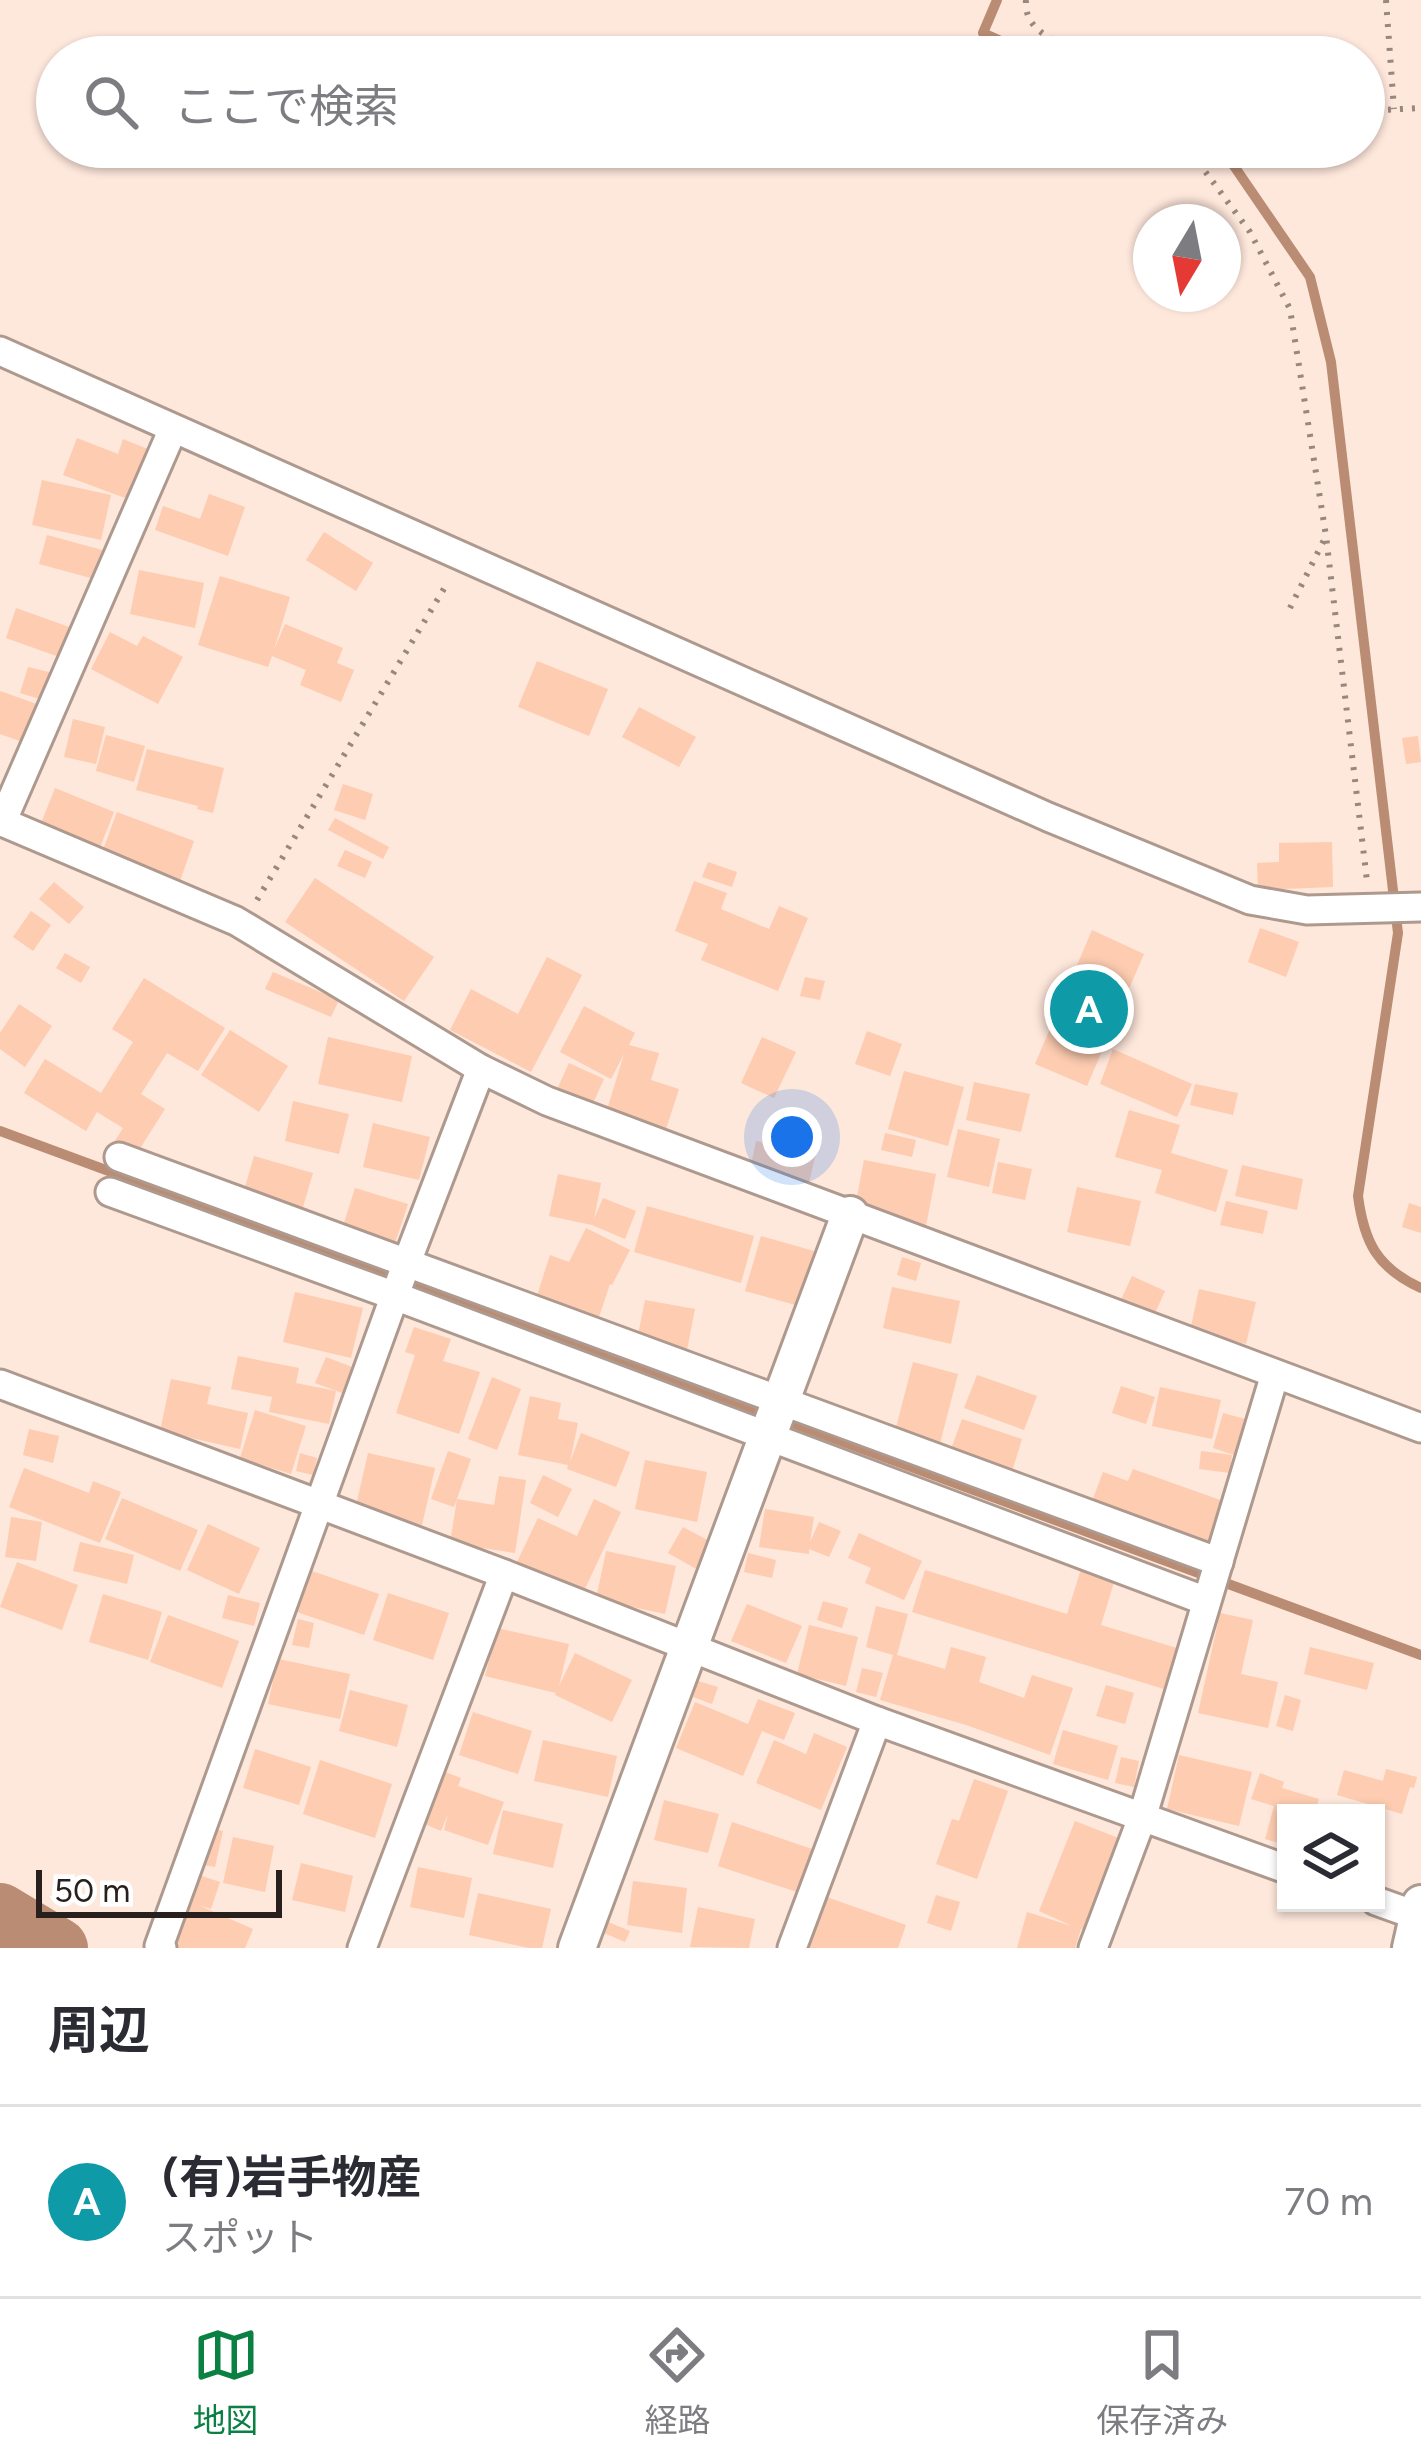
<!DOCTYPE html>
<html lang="ja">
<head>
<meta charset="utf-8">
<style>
  :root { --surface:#fff; --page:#f7f7f7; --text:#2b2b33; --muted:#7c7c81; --line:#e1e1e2; --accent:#0b8043 }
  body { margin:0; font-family:Figtree,"Noto Sans JP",sans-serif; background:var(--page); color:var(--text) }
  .controls { position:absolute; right:36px; bottom:36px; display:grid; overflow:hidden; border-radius:0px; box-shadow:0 3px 9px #0004 }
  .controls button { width:108px; height:108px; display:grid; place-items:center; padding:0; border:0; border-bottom:3px solid var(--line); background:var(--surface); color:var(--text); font:60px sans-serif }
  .compass { position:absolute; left:1133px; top:204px; width:108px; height:108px; border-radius:50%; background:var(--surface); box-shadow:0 3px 9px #0004; rotate:190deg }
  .scale { position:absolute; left:36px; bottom:30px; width:246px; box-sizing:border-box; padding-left:12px; border:6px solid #28201c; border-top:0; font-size:33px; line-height:42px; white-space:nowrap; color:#28201c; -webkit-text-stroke:9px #fff; paint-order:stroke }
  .you { position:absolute; left:792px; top:1137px; width:42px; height:42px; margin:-30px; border:9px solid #fff; border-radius:50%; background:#1a73e8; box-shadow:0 0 0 18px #1a73e833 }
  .badge { display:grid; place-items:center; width:78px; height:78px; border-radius:50%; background:var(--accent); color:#fff; font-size:39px; font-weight:700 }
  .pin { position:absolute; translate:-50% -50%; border:6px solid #fff; box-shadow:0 3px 12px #0006 }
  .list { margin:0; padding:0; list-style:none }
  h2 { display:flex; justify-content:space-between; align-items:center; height:156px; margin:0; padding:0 48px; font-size:51px }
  h2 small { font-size:39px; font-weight:400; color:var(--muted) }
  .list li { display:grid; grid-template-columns:78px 1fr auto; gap:36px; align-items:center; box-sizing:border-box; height:192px; padding:0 48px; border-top:3px solid var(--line) }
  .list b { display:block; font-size:45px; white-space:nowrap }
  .list p { margin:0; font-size:39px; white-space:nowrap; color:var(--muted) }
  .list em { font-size:39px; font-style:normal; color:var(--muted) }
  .icon { flex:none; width:66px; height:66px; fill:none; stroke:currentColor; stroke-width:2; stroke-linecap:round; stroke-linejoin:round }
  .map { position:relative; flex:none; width:1421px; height:1948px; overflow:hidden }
  .search { position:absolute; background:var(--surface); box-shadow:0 3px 9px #0004; left:36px; right:36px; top:36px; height:132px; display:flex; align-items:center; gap:30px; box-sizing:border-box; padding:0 42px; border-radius:66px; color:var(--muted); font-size:45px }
  .sheet { height:348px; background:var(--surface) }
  nav { display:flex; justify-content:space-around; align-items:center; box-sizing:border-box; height:168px; border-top:3px solid var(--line); background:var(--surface); font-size:33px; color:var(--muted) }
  nav a { display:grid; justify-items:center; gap:6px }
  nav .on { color:var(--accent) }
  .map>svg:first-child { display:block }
</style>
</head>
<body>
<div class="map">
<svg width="1421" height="1948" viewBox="0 0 1421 1948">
  <rect width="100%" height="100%" fill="#fee7db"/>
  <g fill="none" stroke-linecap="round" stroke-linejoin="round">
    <g stroke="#ba8c73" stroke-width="10">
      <polyline points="997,0 983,33 1036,57"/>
      <path d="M1221,147L1310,277L1331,362L1398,933L1358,1196C1364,1242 1377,1268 1421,1288"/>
      <polyline points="0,1131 1421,1655"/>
    </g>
    <polyline stroke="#ba8c73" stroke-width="60" points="0,1913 58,1948"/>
  </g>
  <g fill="#fdccb1">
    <polygon points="77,438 118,454 123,439 155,452 136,502 63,475"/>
    <polygon points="42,480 111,495 101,540 32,525"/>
    <polygon points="209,494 245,507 228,556 155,530 163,506 200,519"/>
    <polygon points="324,532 373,563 356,591 306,560"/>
    <polygon points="47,535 106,551 98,580 39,564"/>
    <polygon points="139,570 204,583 195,628 130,614"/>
    <polygon points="220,576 290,597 274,650 285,624 343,648 337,663 354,670 341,702 300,685 306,670 272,656 268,667 198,645"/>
    <polygon points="16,608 72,628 62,658 6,638"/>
    <polygon points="110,632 137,646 143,636 183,657 158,704 91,669"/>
    <polygon points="537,661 608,689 589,736 518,707"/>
    <polygon points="28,667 57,674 49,702 20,693"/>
    <polygon points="0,691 48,708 34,746 0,734"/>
    <polygon points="639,707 696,737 679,767 622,737"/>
    <polygon points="73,719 105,727 96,764 64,757"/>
    <polygon points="106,735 145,746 134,782 96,771"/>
    <polygon points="1418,736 1421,762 1406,764 1402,738"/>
    <polygon points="147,749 224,768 213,813 197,809 198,806 136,790"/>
    <polygon points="343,784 373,794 365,820 334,810"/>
    <polygon points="55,788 114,812 99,850 40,826"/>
    <polygon points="117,812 194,841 179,884 101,855"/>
    <polygon points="335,818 389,847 383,859 328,830"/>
    <polygon points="1332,842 1333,887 1258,890 1257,863 1279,862 1279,843"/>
    <polygon points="345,850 372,862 365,878 337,866"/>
    <polygon points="708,862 737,872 732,887 702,877"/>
    <polygon points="315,878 434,957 404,1001 285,922"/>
    <polygon points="694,881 727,893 721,909 769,929 779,906 808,918 778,991 701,960 708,944 675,931"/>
    <polygon points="54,882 84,907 69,924 39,899"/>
    <polygon points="31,911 51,925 33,951 13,937"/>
    <polygon points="1260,928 1299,942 1286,977 1248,962"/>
    <polygon points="1092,930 1144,954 1087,1086 1035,1064"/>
    <polygon points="65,953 90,967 81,983 56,968"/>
    <polygon points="547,957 582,975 531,1072 450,1030 471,989 518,1014"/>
    <polygon points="273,972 339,1000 331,1017 265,989"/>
    <polygon points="805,977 825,981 820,1000 800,996"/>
    <polygon points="144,978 225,1028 198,1071 167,1053 141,1094 165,1109 134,1158 113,1144 123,1128 97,1112 86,1131 24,1093 45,1059 101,1093 133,1042 112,1029"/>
    <polygon points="19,1004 52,1026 25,1067 0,1049 0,1033"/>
    <polygon points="584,1006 635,1033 629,1045 659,1053 651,1080 679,1089 665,1132 606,1113 624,1054 611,1079 560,1052"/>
    <polygon points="230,1030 288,1066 259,1112 201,1075"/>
    <polygon points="867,1031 902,1044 890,1076 855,1064"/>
    <polygon points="328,1037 412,1056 402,1102 318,1084"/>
    <polygon points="762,1037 796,1052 774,1098 741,1083"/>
    <polygon points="1113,1049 1192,1084 1177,1117 1100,1084"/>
    <polygon points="569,1063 604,1079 589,1112 554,1096"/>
    <polygon points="904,1071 964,1087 948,1146 888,1129"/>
    <polygon points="974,1082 1030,1094 1021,1132 966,1120"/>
    <polygon points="1195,1084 1238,1093 1233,1115 1190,1105"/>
    <polygon points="293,1101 349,1114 339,1154 285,1141"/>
    <polygon points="1129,1110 1180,1125 1171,1153 1228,1170 1216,1212 1155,1193 1162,1170 1115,1157"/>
    <polygon points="373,1123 430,1137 419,1180 363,1167"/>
    <polygon points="958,1129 1000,1139 989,1187 947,1177"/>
    <polygon points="885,1133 916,1140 912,1157 881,1150"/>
    <polygon points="756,1141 816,1153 808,1187 749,1175"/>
    <polygon points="254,1156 313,1173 301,1214 242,1197"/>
    <polygon points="864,1160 936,1174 926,1226 854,1212"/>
    <polygon points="998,1162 1032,1169 1025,1200 992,1193"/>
    <polygon points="1242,1165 1303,1179 1297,1210 1235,1196"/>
    <polygon points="558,1174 601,1183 594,1219 603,1198 636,1211 625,1239 592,1225 549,1216"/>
    <polygon points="1077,1187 1141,1201 1130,1246 1067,1232"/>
    <polygon points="355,1188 408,1204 394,1246 342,1229"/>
    <polygon points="1226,1201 1268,1211 1263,1234 1220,1225"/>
    <polygon points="1409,1203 1421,1207 1421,1233 1402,1227"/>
    <polygon points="647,1206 754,1236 741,1283 634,1252"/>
    <polygon points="586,1228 630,1250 612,1285 610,1284 596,1326 534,1305 550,1255 569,1262"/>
    <polygon points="761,1236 814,1251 799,1306 745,1291"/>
    <polygon points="902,1257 921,1263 916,1281 897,1275"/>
    <polygon points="1132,1276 1165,1291 1152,1320 1119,1304"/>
    <polygon points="892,1287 960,1301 951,1344 883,1328"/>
    <polygon points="1199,1289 1256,1302 1246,1344 1190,1331"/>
    <polygon points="295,1292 363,1308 351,1358 283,1342"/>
    <polygon points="645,1300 695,1309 687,1350 637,1340"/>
    <polygon points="414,1327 451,1339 443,1361 480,1372 459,1434 396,1413 415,1355 405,1352"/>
    <polygon points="238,1356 299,1368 296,1383 336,1391 329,1424 269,1412 272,1397 231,1389"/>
    <polygon points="326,1357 352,1367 342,1393 315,1383"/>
    <polygon points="913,1362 958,1374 938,1451 893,1439"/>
    <polygon points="977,1375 1037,1396 1024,1430 964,1408"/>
    <polygon points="492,1377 521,1389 497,1450 468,1439"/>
    <polygon points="171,1379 211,1387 207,1404 248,1413 240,1449 160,1431"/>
    <polygon points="1121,1386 1155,1397 1146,1424 1112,1413"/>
    <polygon points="1160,1387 1221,1400 1212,1439 1152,1426"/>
    <polygon points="530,1396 561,1403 558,1419 578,1423 570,1462 581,1433 630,1452 616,1487 567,1469 568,1465 518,1455"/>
    <polygon points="255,1410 306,1426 291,1474 240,1458"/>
    <polygon points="1223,1413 1245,1419 1234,1455 1213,1448"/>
    <polygon points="962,1419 1022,1439 1010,1478 948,1457"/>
    <polygon points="29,1429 59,1436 53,1463 23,1455"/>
    <polygon points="448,1451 471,1459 454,1507 431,1499"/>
    <polygon points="1201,1451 1232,1455 1230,1473 1199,1469"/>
    <polygon points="300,1453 317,1458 313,1475 296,1471"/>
    <polygon points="368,1453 435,1468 422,1525 355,1510"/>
    <polygon points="645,1460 707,1472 697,1522 635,1509"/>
    <polygon points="24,1468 89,1493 93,1481 121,1492 100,1543 9,1507"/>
    <polygon points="1133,1469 1223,1501 1204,1554 1088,1512 1103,1472 1128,1481"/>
    <polygon points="543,1475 572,1489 558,1517 530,1503"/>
    <polygon points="499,1476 526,1480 515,1553 450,1543 457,1499 494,1505"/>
    <polygon points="122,1498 198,1530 180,1571 105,1539"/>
    <polygon points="594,1499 621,1512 583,1593 517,1562 538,1518 577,1536"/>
    <polygon points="765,1509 814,1517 810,1542 819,1522 841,1531 829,1557 809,1549 809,1554 759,1547"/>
    <polygon points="11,1517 42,1522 36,1561 5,1557"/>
    <polygon points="208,1524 260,1548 239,1594 187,1570"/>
    <polygon points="683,1527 713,1543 698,1570 668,1553"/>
    <polygon points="859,1533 922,1561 904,1600 865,1583 871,1568 848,1558"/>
    <polygon points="80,1542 134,1555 127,1584 73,1571"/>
    <polygon points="606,1551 676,1566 665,1614 596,1599"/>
    <polygon points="748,1553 776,1560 772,1578 744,1572"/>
    <polygon points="17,1562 78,1585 62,1630 0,1607"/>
    <polygon points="1081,1569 1115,1579 1101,1625 1180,1649 1167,1690 912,1612 925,1570 1067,1614"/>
    <polygon points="312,1571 379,1594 364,1635 297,1612"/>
    <polygon points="388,1593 449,1613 433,1660 373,1640"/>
    <polygon points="103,1594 162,1612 148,1660 89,1642"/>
    <polygon points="228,1595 260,1603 254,1626 222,1618"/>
    <polygon points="823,1601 848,1608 842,1628 817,1620"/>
    <polygon points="747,1604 802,1626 786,1663 731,1641"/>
    <polygon points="876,1606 908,1614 897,1655 945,1669 951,1647 986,1657 979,1682 1024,1698 1032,1675 1073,1688 1050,1755 966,1725 880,1700 893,1655 866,1647"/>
    <polygon points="1220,1613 1253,1620 1241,1674 1278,1682 1268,1728 1198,1713"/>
    <polygon points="168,1615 239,1641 222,1688 150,1662"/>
    <polygon points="298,1619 314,1623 309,1648 292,1645"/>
    <polygon points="809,1625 858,1637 846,1686 797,1674"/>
    <polygon points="497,1628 569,1644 559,1686 575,1653 632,1680 612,1722 555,1695 556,1693 485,1676"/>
    <polygon points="1310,1647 1374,1663 1367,1690 1304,1674"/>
    <polygon points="278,1659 350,1674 340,1719 268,1704"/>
    <polygon points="862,1668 883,1673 876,1697 856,1692"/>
    <polygon points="698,1681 718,1687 712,1704 693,1697"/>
    <polygon points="1106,1685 1134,1693 1125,1724 1096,1716"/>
    <polygon points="350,1690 408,1705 397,1747 339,1731"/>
    <polygon points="1285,1695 1301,1700 1293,1731 1276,1726"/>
    <polygon points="758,1699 795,1713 784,1740 762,1731 743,1776 676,1748 695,1702 748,1724"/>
    <polygon points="473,1712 532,1731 518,1774 459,1755"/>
    <polygon points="1063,1730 1118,1746 1108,1780 1053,1764"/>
    <polygon points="814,1733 847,1747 821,1810 756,1783 774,1740 806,1754"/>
    <polygon points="543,1740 617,1756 608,1797 534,1781"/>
    <polygon points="255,1749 311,1767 299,1805 243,1788"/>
    <polygon points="1179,1755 1252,1772 1239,1826 1167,1809"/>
    <polygon points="1121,1757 1139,1761 1134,1787 1115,1783"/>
    <polygon points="320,1760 392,1784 375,1838 303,1814"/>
    <polygon points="1386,1769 1417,1777 1414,1788 1410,1787 1402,1814 1337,1795 1344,1770 1383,1781"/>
    <polygon points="440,1770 461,1778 458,1786 504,1802 488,1845 444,1830 448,1814 441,1831 420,1822"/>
    <polygon points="1260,1773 1284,1782 1282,1788 1319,1799 1315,1813 1286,1813 1286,1845 1265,1839 1274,1806 1251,1799"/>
    <polygon points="974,1779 1008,1791 977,1879 936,1864 952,1819 959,1821"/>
    <polygon points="664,1800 719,1814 708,1853 654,1840"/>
    <polygon points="503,1810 563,1824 553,1868 493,1854"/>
    <polygon points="1075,1821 1121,1839 1085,1930 1081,1929 1075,1948 1017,1948 1027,1912 1072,1926 1039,1911"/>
    <polygon points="732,1822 815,1850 800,1893 718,1866"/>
    <polygon points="206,1827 223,1831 215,1867 197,1864"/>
    <polygon points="233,1837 274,1846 265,1892 223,1883"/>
    <polygon points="301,1863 353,1876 345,1912 292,1900"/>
    <polygon points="418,1867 472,1878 464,1918 410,1907"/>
    <polygon points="193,1873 220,1882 211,1909 198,1905 253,1929 245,1948 165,1948"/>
    <polygon points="633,1881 687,1888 682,1933 627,1925"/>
    <polygon points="478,1893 551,1909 542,1948 529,1948 469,1935"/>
    <polygon points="818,1894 906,1925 898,1948 800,1948"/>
    <polygon points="936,1895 960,1902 951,1931 927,1923"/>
    <polygon points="698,1907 755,1919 749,1948 690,1947"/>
    <polygon points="608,1922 630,1931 625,1942 604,1933"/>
  </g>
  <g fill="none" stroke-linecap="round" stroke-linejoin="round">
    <defs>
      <g id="minor">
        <polyline points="0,351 1048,817 1250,900 1307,910 1421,907"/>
        <polyline points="0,821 236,921 481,1069 547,1101 1421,1428"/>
        <polyline points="2,822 173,429"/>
        <polyline points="119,1157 1219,1562"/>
        <polyline points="110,1192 395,1296 1206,1601"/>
        <polyline points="0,1384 504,1574 877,1721 1286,1869"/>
        <polyline points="1376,1901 1418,1916"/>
        <polyline points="162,1948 159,1946 407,1262 481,1069"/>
        <polyline points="362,1948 504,1574"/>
        <polyline points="792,1948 877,1721"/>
        <polyline points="1093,1948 1142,1818 1275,1374"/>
      </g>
      <g id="tertiary">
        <polyline points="577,1948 850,1215"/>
        <polyline points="1411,1948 1421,1904"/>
      </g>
    </defs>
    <use href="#minor" stroke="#ae998e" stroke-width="33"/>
    <use href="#tertiary" stroke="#ae998e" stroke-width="42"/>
    <g stroke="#97877f" stroke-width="6" stroke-dasharray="3 9" stroke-linecap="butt">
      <path d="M1026,0C1023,37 1069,45 1097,57"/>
      <polyline points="1386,0 1394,109"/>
      <polyline points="1364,111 1421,108"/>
      <polyline points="1181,147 1190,151 1250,232 1290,309 1326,536 1367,881"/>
      <polyline points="1290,608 1324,540"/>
      <polyline points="257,900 448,582"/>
    </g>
    <use href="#minor" stroke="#fff" stroke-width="27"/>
    <use href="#tertiary" stroke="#fff" stroke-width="36"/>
  </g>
</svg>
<div class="controls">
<button><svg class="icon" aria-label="layers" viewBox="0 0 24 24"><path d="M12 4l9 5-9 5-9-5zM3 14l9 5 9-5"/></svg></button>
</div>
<svg class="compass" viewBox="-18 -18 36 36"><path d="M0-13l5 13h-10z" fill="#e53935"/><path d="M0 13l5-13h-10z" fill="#7c7c81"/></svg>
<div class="scale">50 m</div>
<div class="you"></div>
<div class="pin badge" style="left:1089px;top:1009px;background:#0f9aa8">A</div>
<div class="search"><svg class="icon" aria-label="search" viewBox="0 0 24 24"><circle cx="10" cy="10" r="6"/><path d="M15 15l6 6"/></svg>ここで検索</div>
</div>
<section class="sheet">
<h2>周辺<small></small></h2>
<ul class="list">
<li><span class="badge" style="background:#0f9aa8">A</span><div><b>(有)岩手物産</b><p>スポット</p></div><em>70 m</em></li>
</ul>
</section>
<nav>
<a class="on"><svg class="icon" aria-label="map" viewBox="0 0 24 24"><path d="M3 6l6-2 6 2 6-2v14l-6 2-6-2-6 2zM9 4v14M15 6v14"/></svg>地図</a>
<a><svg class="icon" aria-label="directions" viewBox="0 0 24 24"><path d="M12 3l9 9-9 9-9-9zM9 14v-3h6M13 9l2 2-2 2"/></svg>経路</a>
<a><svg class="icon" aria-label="saved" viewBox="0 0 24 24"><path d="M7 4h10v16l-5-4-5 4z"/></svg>保存済み</a>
</nav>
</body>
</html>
